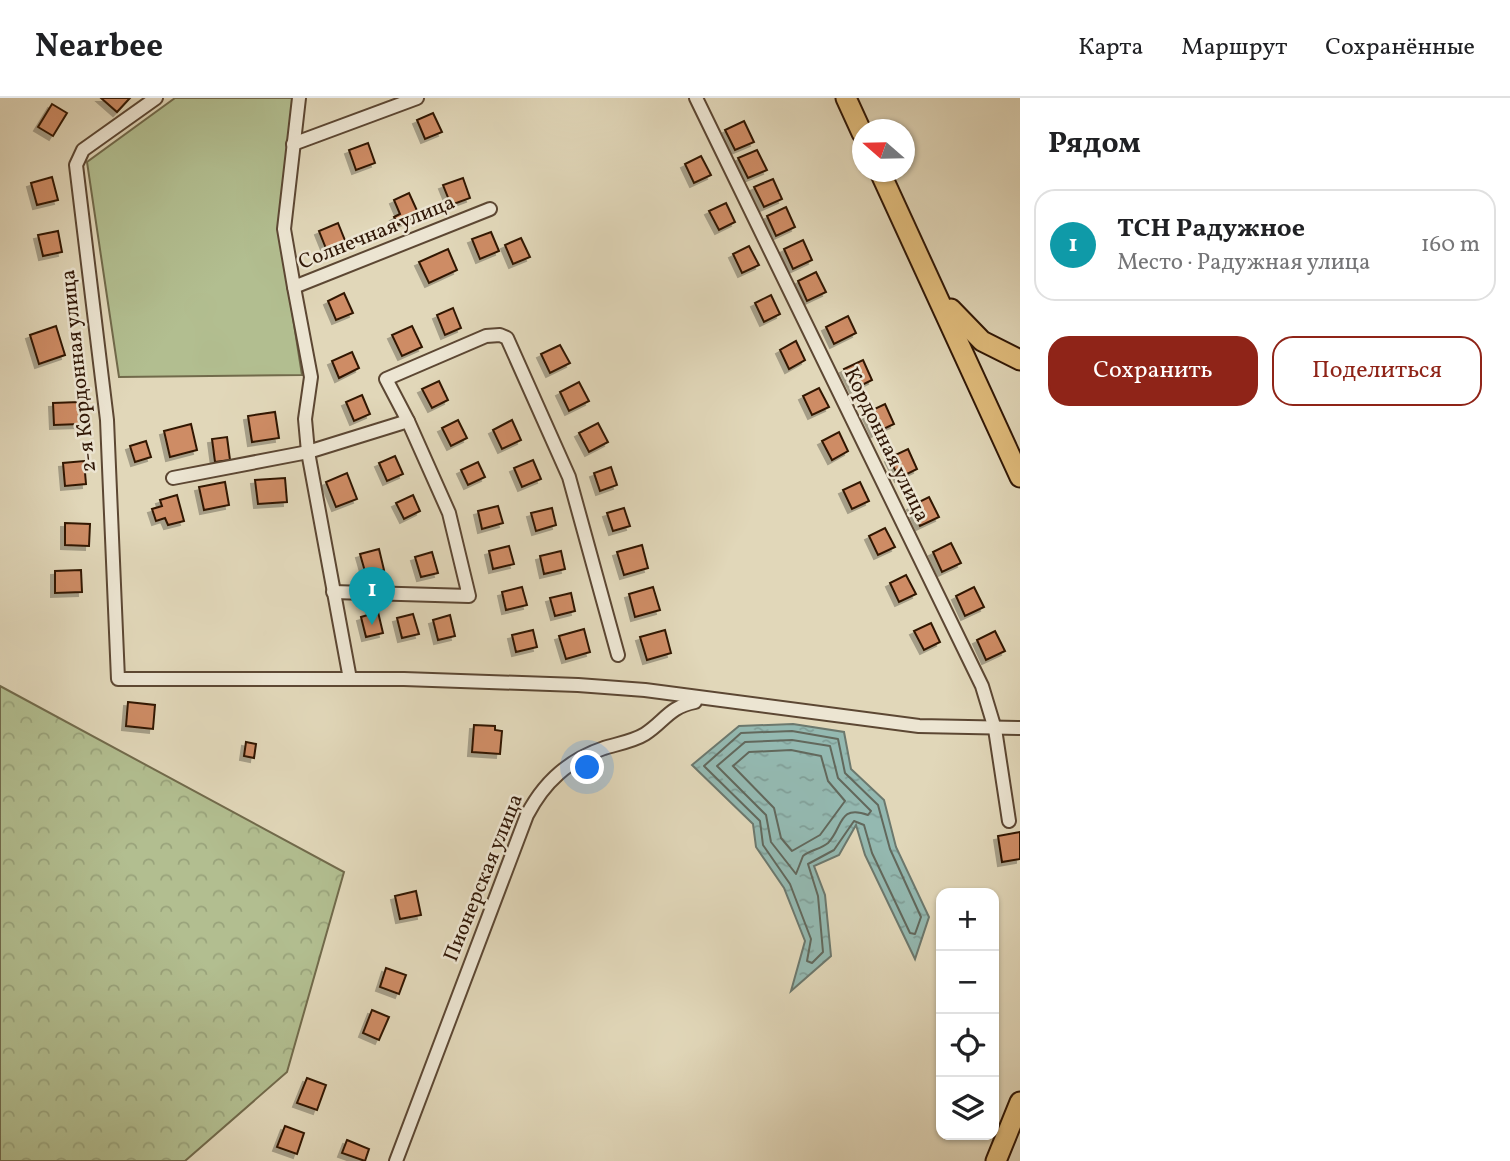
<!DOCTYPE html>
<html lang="ru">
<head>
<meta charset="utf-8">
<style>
  :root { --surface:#fff; --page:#f6f6f6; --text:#202124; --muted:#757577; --line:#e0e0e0; --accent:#8f2418 }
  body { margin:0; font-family:Vollkorn,serif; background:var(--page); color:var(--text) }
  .controls { position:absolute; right:21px; bottom:21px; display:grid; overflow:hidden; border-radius:14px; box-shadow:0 2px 5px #0004 }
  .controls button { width:63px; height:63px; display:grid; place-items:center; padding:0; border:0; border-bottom:2px solid var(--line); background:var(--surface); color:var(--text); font:35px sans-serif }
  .compass { position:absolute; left:852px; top:21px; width:63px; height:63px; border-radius:50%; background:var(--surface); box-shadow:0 2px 5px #0004; rotate:290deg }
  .you { position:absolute; left:588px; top:670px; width:24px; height:24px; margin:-18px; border:5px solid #fff; border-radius:50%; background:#1a73e8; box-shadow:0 0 0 10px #1a73e833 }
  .badge { display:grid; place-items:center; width:46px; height:46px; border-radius:50%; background:var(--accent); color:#fff; font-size:23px; font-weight:700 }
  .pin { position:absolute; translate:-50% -58px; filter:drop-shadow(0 2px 4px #0008) }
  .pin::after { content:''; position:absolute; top:37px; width:24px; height:21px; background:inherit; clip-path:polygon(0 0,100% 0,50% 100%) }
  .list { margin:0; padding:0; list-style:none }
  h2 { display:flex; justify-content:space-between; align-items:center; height:91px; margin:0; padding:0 28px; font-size:30px }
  h2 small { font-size:23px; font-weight:400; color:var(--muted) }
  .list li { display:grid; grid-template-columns:46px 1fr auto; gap:21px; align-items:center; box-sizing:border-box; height:112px; margin:0 14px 14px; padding:0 14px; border:2px solid var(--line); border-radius:21px }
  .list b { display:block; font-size:26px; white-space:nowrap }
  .list p { margin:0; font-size:23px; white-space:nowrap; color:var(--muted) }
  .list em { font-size:23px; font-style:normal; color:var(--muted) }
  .actions { display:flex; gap:14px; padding:21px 28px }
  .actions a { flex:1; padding:16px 0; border:2px solid var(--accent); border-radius:21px; text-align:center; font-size:24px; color:var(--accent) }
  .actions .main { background:var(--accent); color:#fff }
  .icon { flex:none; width:38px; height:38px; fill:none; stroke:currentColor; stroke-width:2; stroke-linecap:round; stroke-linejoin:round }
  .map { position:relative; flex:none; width:1020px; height:1063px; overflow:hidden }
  header { display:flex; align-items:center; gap:42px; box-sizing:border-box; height:98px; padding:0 35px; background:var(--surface); border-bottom:2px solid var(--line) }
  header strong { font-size:33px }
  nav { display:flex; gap:38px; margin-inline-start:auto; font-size:24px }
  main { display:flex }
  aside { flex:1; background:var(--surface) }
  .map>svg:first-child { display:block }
</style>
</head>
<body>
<header>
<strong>Nearbee</strong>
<nav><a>Карта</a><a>Маршрут</a><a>Сохранённые</a></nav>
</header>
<main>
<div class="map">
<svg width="1020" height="1063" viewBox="0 0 1020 1063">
  <defs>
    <pattern id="forest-crowns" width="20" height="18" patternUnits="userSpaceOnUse" patternTransform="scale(1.75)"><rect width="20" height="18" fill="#b2be90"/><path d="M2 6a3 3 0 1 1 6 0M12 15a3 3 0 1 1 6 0" fill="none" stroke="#99a37b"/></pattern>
    <pattern id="water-ripples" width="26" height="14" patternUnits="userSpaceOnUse" patternTransform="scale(1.75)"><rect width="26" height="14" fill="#94b9b1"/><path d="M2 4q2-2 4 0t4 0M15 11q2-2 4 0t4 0" fill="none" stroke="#809e97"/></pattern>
    <filter id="shadow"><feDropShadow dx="-4" dy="4" stdDeviation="0" flood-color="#0004"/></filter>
  </defs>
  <rect width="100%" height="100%" fill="#e1d7b9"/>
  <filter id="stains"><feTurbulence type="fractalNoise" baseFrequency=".00286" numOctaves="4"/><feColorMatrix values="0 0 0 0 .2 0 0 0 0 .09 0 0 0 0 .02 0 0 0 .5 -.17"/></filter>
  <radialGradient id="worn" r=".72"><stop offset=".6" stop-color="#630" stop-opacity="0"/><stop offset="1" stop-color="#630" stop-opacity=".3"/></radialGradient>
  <polygon fill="url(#forest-crowns)" stroke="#716a4b" stroke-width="2" points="0,588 344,774 287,974 185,1063 0,1063"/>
  <polygon fill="#b2be90" stroke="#716a4b" stroke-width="2" points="175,0 293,0 279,131 302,277 119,279 87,64"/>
  <polygon fill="url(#water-ripples)" stroke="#6c786d" stroke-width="2" points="793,626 844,634 851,671 884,702 896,749 929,819 915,861 865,757 856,727 839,757 814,768 825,797 831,858 791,893 805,843 784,790 756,749 753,726 692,667 739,628"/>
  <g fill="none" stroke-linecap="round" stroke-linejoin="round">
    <g stroke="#62685c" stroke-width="2">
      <polygon points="792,633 838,641 845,675 878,707 890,751 921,819 915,836 910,835 872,755 864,727 854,723 834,752 808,766 818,798 823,854 812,865 807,863 811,841 790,786 763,747 760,723 704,668 741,635"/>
      <path d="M792,642L830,648L838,680L871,713L868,717C838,706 843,730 828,745C821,751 810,752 803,758L796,776L771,744L766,717L717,668L745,644Z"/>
      <polygon points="791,652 821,658 828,683 845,703 820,737 792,753 781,740 774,710 733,668 749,654"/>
    </g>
  </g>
  <g fill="#ce8c65" stroke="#301706" stroke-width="2" filter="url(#shadow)">
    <polygon points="101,0 130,0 117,14"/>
    <polygon points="52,6 67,15 53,38 38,29"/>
    <polygon points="433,15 442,34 425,41 417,22"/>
    <polygon points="744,23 754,44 735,52 725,32"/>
    <polygon points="368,45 375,65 356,72 349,52"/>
    <polygon points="757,52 767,72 748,80 738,60"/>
    <polygon points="701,58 711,77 694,85 685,66"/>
    <polygon points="52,79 58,102 37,107 31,85"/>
    <polygon points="463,80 470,100 451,107 443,87"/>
    <polygon points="773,81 782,101 764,109 754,89"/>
    <polygon points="409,95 419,117 398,127 394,119 400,116 394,102"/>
    <polygon points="726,105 735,124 719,132 709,113"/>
    <polygon points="786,109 795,129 776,138 767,118"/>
    <polygon points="338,125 346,145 327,153 319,133"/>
    <polygon points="58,133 62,154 43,158 38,137"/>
    <polygon points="491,134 499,153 480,161 472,141"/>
    <polygon points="521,140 530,159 513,166 505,147"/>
    <polygon points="803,142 812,162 793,171 784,151"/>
    <polygon points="749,148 759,167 742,175 733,156"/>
    <polygon points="448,151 457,172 429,185 419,164"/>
    <polygon points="816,174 826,194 807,203 798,183"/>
    <polygon points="344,195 353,215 336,222 328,203"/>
    <polygon points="771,197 780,216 764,224 755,205"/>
    <polygon points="453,210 461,230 445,237 437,217"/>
    <polygon points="848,218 856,235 834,246 826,229"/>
    <polygon points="56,228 65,257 39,266 30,237"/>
    <polygon points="412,228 422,249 402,258 392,237"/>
    <polygon points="796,243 805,262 789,271 780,252"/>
    <polygon points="560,247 570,265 550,275 541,256"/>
    <polygon points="352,254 359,270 339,280 332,263"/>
    <polygon points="863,262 872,282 854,291 844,271"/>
    <polygon points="439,283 448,302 432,310 422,291"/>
    <polygon points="579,284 589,303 569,313 560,294"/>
    <polygon points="819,290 829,309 812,317 803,298"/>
    <polygon points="362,297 370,316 354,323 346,304"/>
    <polygon points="79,304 80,326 54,327 53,305"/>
    <polygon points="885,306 894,326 875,335 866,315"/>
    <polygon points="275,314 279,340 252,344 248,318"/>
    <polygon points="458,322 467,340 451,348 442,330"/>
    <polygon points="512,322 521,342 502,351 493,332"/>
    <polygon points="598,325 608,344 589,354 579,335"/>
    <polygon points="191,326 197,352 170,359 164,333"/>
    <polygon points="839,334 848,353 832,362 822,343"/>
    <polygon points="227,339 230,362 215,364 212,341"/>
    <polygon points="146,343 151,359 135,364 130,348"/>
    <polygon points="908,351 917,371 899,380 889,360"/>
    <polygon points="395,358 403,376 387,383 379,365"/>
    <polygon points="533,362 541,381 522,389 514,370"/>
    <polygon points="84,363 86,386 65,388 63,365"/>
    <polygon points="478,364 485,379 468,387 461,372"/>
    <polygon points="611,369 617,387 600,393 594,375"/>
    <polygon points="347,375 357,401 336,409 326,384"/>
    <polygon points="285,380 287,404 258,406 255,382"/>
    <polygon points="225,384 229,407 204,412 199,389"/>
    <polygon points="860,384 869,403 852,411 843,392"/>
    <polygon points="177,397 184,423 168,427 165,420 156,423 152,411 162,408 160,402"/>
    <polygon points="413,397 420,413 404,421 396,405"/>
    <polygon points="929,399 939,419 920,428 911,408"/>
    <polygon points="498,408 503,425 482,431 478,413"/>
    <polygon points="552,410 556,427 536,433 531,415"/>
    <polygon points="624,410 630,428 613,433 607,415"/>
    <polygon points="65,425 90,426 89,448 65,447"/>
    <polygon points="885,430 895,449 878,457 869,438"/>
    <polygon points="951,445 961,465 942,474 933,454"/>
    <polygon points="642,447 648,470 624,477 617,454"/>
    <polygon points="509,448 514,466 493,471 489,453"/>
    <polygon points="379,451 384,472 366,477 360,456"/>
    <polygon points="561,453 565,471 544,476 540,458"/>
    <polygon points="432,454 438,475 421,479 415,459"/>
    <polygon points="81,472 82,494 55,495 55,473"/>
    <polygon points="906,477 916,496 899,504 890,485"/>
    <polygon points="522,489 527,507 506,512 502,494"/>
    <polygon points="653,489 660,512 635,519 629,496"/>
    <polygon points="974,489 984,509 965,518 956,498"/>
    <polygon points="571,495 575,513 555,518 550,500"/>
    <polygon points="378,514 383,535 366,539 361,519"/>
    <polygon points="413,516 419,536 402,540 397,520"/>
    <polygon points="450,517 455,538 438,542 433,522"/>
    <polygon points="931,525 940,544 924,552 914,533"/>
    <polygon points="584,531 590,554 566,561 559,538"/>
    <polygon points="533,532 537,549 516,554 512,537"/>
    <polygon points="665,532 671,555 647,562 640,539"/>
    <polygon points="995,533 1005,553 986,562 977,542"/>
    <polygon points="128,604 155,607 153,631 126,628"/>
    <polygon points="474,627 495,628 495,632 502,633 500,656 472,654"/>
    <polygon points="246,644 256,646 254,660 244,658"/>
    <polygon points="1020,734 1020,761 1002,764 998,738"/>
    <polygon points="416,793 421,817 400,821 395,798"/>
    <polygon points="386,870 406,877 399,896 380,889"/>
    <polygon points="372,912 389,919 379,942 363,935"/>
    <polygon points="307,980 326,987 317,1012 297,1005"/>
    <polygon points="285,1028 304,1035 297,1056 277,1049"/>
    <polygon points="347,1042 369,1051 365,1063 342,1055"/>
  </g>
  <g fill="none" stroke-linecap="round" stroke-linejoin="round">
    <defs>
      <g id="street">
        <polyline points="156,0 83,52 76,67 107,322 118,581 404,581 578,587 645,592 919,628 1020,630"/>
        <polyline points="299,0 284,131 294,189 490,111"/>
        <polyline points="696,0 982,588 995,631 1009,723"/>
        <polyline points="293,46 417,0"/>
        <polyline points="294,189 311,279 305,321 308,354 350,581"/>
        <polyline points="173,380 308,354 408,323"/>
        <polyline points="333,494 469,498 449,415 408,323 386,281 486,238 500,237 507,240 569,379 618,557"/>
        <path d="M396,1063L527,717C544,684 568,662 604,650C617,646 634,643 645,636C665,623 669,609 695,604"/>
      </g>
      <g id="primary">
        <polyline points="846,0 862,35"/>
        <polyline points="880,74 1020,379"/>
        <polyline points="951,211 982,243 1020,262"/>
        <polyline points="996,1063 1020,1004"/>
      </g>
    </defs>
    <use href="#street" stroke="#5c4733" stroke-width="16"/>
    <use href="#primary" stroke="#301706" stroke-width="23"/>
    <use href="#street" stroke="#ece5d2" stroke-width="12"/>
    <use href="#primary" stroke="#e0bc7c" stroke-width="19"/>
  </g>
  <g text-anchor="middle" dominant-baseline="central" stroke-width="5" stroke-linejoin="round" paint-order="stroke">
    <g font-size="21" fill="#301706" stroke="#ece5d2">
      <text transform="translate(377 135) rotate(-22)">Солнечная улица</text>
      <text transform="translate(79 273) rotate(-96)">2-я Кордонная улица</text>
      <text transform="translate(886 347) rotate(64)">Кордонная улица</text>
      <text transform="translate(484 780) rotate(-68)">Пионерская улица</text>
    </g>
  </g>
  <rect width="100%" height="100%" filter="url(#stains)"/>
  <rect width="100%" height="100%" fill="url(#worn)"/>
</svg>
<div class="controls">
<button>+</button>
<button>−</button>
<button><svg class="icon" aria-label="locate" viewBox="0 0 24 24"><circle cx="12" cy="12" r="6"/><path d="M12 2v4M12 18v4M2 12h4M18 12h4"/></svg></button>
<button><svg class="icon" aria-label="layers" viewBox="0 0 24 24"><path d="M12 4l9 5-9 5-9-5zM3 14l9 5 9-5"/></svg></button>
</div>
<svg class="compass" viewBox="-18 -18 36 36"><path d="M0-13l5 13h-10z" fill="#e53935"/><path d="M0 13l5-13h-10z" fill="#757577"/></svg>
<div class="you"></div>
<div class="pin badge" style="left:372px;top:527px;background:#0f9aa8">1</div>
</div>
<aside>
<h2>Рядом<small></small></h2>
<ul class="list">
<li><span class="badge" style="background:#0f9aa8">1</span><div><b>ТСН Радужное</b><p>Место · Радужная улица</p></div><em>160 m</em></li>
</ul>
<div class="actions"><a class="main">Сохранить</a><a>Поделиться</a></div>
</aside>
</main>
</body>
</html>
